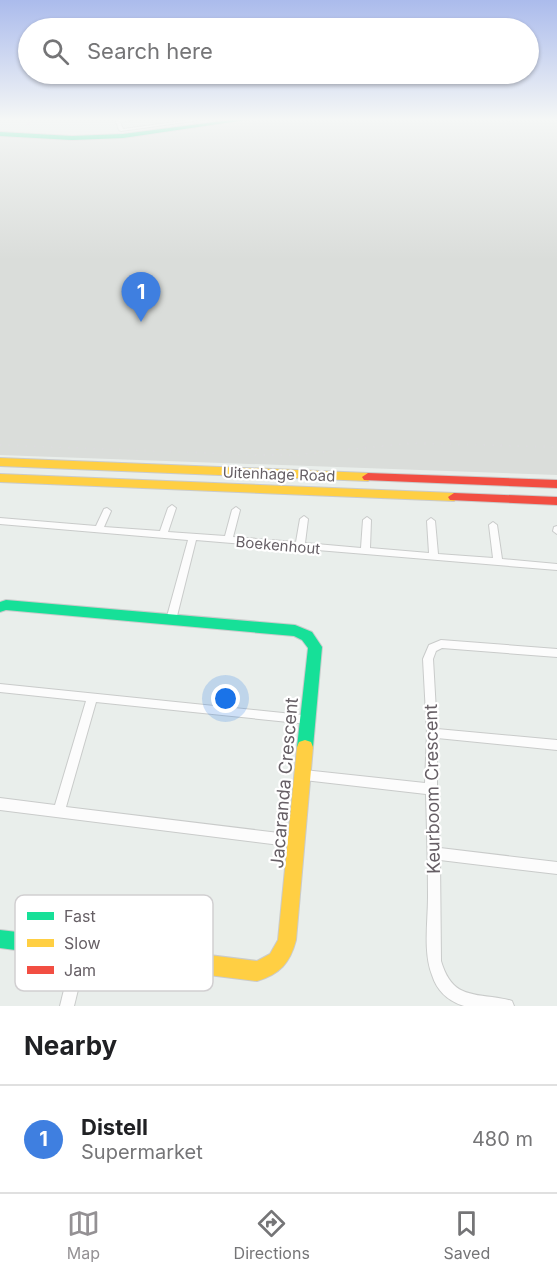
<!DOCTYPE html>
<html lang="en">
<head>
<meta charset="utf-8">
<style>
  :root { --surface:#fff; --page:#f2f2f2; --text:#202124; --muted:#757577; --line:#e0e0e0; --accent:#949194 }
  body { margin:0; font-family:Inter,sans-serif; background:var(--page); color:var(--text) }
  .you { position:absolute; left:226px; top:699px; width:21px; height:21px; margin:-15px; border:4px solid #fff; border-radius:50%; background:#1a73e8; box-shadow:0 0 0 9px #1a73e833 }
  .badge { display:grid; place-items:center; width:39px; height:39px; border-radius:50%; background:var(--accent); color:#fff; font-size:20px; font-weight:700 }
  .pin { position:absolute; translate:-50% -50px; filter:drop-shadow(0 2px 3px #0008) }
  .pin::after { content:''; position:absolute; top:32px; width:21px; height:18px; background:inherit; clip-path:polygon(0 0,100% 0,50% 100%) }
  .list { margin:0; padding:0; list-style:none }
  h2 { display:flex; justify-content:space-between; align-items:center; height:78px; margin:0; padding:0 24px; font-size:26px }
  h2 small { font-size:20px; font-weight:400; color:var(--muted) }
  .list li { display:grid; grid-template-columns:39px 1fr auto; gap:18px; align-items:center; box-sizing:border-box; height:108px; padding:0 24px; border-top:2px solid var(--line) }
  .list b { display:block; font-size:22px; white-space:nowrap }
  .list p { margin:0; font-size:20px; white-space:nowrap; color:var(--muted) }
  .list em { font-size:20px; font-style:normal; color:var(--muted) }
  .icon { flex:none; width:33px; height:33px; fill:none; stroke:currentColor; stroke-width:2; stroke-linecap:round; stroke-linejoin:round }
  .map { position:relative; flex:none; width:557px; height:1006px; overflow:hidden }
  .search { position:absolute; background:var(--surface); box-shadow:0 2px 4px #0004; left:18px; right:18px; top:18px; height:66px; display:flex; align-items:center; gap:15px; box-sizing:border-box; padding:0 21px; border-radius:33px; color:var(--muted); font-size:22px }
  .sheet { height:186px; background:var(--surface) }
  nav { display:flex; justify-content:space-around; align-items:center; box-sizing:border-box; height:84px; border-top:2px solid var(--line); background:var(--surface); font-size:16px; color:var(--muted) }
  nav a { display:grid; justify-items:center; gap:3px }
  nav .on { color:var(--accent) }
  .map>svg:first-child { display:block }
</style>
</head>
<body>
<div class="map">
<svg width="557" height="1006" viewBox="0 0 557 1006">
  <rect width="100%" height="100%" fill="#e9eeeb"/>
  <polygon fill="#daddda" points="259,119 557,119 557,475 0,455 0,135 102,140"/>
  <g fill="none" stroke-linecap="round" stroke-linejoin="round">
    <polyline stroke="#f1c5f1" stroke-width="1.5" points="27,125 34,119"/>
    <defs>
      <g id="street">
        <polygon points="115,119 137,119 120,122 123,129 198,119 207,119 121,131 119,130"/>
        <polygon points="172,505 176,508 168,532 225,536 232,510 236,507 240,510 233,537 296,542 300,519 304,516 308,519 305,543 361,548 363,520 367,517 371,520 370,548 429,553 427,521 431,518 435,521 438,554 493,558 489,525 493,522 497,525 502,559 557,564 557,570 196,540 176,620 174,623 171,624 168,623 166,620 188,540 0,524 0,518 96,526 104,509 107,508 111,511 104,527 160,531 168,508"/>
        <polygon points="557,526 557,534 553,531 554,527"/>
        <path d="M441,640L557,649V657L442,648L436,651L433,659L437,729L557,740V750L437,738V789L440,848L557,862V874L440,860L441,961C450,991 464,994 492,997C499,998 506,999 512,1001L514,1006H464C448,1001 437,991 432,975C423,952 428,921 428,897C428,862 427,828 426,794L304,780L300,779L298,775L300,771L304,770L425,783L427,733L423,659L429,645Z"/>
        <polygon points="0,684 312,716 313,719 312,722 308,724 96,702 66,807 296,835 300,837 302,841 300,845 296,847 0,810 0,798 55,805 86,701 0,692"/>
        <polygon points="81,942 86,944 88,949 74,1006 60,1006 74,949 76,944"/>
      </g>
      <g id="fast">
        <polygon points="238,119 252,119 123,138 72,140 0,136 0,132 72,136 123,134"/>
        <polygon points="6,600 295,625 312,632 322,647 313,747 311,752 305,754 299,752 297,747 308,648 302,640 294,636 6,610 0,612 0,602"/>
        <polygon points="0,930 129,945 136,948 139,955 136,962 129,965 0,948"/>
      </g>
      <g id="slow">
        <polygon points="0,458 368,473 374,477 368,481 0,466"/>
        <polygon points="0,474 454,493 460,497 454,501 0,482"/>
        <path d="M305,740L311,742L313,747L296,940C290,963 280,974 257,981L129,965L122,962L119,955L122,948L129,945L257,961L270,954L278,940L297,747L299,742Z"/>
      </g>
      <g id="jam">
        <polygon points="368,473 557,480 557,488 364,480 362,477"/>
        <polygon points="454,493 557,497 557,505 450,500 448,497"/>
      </g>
    </defs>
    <use href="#street" stroke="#c9cbca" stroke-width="2"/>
    <use href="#fast" stroke="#cacbcb" stroke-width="2"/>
    <use href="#slow" stroke="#cacbcb" stroke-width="2"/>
    <use href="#jam" stroke="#cacbcb" stroke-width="2"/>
    <use href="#street" fill="#fcfcfc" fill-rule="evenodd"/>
    <use href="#fast" fill="#16e098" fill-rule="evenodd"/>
    <use href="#slow" fill="#ffcf43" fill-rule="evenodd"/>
    <use href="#jam" fill="#f24e42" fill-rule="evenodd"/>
    <polyline stroke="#dcdcdd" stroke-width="2" stroke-dasharray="1.5 7" stroke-linecap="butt" points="0,445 259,455 296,455 411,443 557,447"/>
  </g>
  <linearGradient id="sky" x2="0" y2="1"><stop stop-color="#abbbec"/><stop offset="0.46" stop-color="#f5f7f6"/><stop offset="1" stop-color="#f5f7f6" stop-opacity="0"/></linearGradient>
  <rect width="557" height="260" fill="url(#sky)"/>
  <g text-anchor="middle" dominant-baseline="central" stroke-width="4.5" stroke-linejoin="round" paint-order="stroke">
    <g font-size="15" fill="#665f65" stroke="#fff">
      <text transform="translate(279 474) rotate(2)">Uitenhage Road</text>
      <text transform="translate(278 545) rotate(5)">Boekenhout</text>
    </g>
    <g font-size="18" fill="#665f65" stroke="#fff">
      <text transform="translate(284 783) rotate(-85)">Jacaranda Crescent</text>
      <text transform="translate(432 789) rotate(-91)">Keurboom Crescent</text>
    </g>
  </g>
  <rect x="15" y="895" width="198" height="96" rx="9" fill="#fff" stroke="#d1cfd1" stroke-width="1.5"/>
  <rect x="27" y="912" width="27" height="8" fill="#16e098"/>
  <rect x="27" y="939" width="27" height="8" fill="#ffcf43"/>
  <rect x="27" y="966" width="27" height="8" fill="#f24e42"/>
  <g font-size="16" fill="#665f65">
    <text x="64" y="922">Fast</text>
    <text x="64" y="949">Slow</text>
    <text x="64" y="976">Jam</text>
  </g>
</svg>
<div class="you"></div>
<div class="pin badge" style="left:141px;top:322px;background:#3f7fe0">1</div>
<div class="search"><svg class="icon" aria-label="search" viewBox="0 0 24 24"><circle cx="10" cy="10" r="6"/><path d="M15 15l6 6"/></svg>Search here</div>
</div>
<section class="sheet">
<h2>Nearby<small></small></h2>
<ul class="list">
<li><span class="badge" style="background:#3f7fe0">1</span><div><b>Distell</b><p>Supermarket</p></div><em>480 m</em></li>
</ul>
</section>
<nav>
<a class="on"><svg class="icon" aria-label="map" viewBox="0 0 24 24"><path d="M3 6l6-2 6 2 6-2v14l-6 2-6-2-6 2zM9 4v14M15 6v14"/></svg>Map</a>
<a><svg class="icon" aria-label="directions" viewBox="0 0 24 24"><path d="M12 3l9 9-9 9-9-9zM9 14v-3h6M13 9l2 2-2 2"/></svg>Directions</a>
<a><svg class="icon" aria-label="saved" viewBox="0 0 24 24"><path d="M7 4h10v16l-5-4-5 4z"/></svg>Saved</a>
</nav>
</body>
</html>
